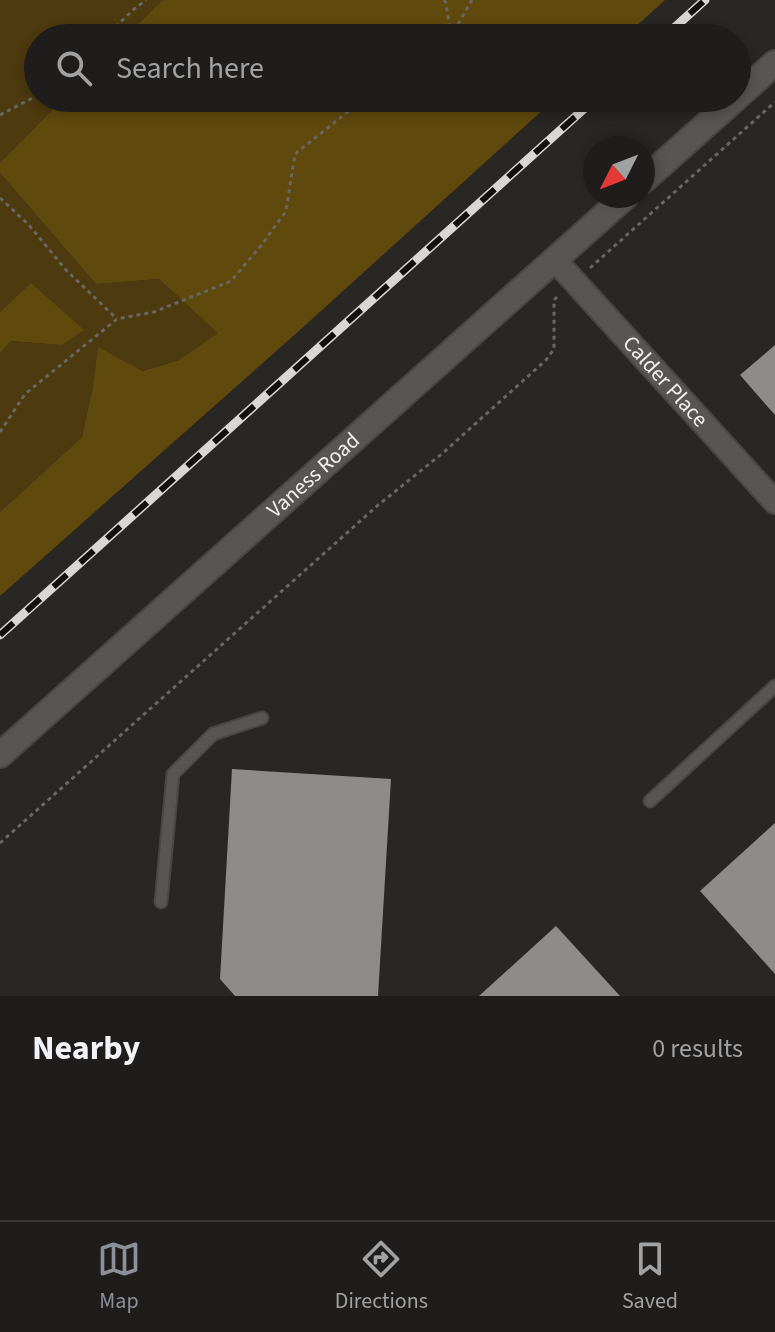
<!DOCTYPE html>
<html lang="en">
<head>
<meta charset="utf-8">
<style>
  :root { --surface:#1f1d1b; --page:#272624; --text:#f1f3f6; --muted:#a1a2a3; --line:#3c3b3a; --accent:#8c9099 }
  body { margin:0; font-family:"Source Sans 3",sans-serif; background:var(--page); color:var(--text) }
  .compass { position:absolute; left:583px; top:136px; width:72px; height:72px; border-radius:50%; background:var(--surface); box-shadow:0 4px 12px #0003; rotate:228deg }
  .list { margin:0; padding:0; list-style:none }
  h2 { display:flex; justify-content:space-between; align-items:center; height:104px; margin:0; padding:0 32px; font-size:34px }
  h2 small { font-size:26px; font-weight:400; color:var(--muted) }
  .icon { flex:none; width:44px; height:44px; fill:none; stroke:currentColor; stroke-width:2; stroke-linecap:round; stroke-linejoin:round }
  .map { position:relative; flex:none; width:775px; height:996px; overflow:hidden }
  .search { position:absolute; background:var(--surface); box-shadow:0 4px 12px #0003; left:24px; right:24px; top:24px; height:88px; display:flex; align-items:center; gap:20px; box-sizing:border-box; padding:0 28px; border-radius:44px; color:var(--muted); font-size:30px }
  .sheet { height:224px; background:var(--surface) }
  nav { display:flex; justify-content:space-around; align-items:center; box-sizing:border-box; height:112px; border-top:2px solid var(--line); background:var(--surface); font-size:22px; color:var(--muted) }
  nav a { display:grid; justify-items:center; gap:4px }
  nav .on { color:var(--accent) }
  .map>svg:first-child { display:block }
</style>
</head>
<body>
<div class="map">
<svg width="775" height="996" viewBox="0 0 775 996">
  <rect width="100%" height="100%" fill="#292724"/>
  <g fill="#4d3a0e">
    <polygon points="0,0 163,0 123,38 38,38 38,98 64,98 0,163"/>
    <polygon points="0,173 96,284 159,279 219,333 179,360 141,371 98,348 92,391 82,437 0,512 0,353 11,341 62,345 31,284 0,312"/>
  </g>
  <g fill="#60490d">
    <polygon points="163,0 665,0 623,38 123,38"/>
    <polygon points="64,98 556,98 300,330 0,596 0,512 82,437 92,391 98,347 142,371 179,360 218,333 159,279 96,284 0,173 0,163"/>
    <polygon points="31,283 84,330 62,345 11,341 0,353 0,312"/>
  </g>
  <g fill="#8e8c88">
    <polygon points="775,345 775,415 740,375"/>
    <polygon points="232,769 391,779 378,996 235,996 220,979"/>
    <polygon points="775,823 775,974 700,891"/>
    <polygon points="556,926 620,996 479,996"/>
  </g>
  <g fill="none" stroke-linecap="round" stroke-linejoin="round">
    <defs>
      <g id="service">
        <polyline points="650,801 775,686"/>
        <polyline points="161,902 173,774 213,734 262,718"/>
      </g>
      <g id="minor">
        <path id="s1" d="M555,260L775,502"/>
      </g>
      <g id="tertiary">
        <polyline points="737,97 775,63"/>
        <polyline points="643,181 736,98"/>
        <path id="s2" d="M0,755L626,196"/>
      </g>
    </defs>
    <use href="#service" stroke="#484643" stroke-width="15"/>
    <use href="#minor" stroke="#484643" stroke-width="26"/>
    <use href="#tertiary" stroke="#484643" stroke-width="28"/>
    <g stroke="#696764" stroke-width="3" stroke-dasharray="4 4" stroke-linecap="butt">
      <polyline points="444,0 446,3 451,37"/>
      <polyline points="104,38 133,10 146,0"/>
      <polyline points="450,38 472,0"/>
      <polyline points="0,115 38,95"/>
      <polyline points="0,198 28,224 66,270 117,319"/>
      <polyline points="590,268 775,102"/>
      <polyline points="0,432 25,394 117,319 154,312 231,281 260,247 286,211 295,154 365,98"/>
      <polyline points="0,843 377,506 444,452 546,360 554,349 554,300 560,294"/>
    </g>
    <use href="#service" stroke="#585652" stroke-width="11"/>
    <use href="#minor" stroke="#585652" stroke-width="22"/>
    <use href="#tertiary" stroke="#585652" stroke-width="24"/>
    <defs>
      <g id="rail">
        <polyline points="663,38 705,0"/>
        <polyline points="0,635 596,98"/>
      </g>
    </defs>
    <use href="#rail" stroke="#d8d7d4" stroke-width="9"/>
    <use href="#rail" stroke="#11100f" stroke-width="6" stroke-dasharray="18" stroke-linecap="butt"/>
  </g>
  <g text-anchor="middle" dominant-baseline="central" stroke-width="8" stroke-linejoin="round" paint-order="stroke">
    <g font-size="22" fill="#f1f0ed" stroke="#11100f">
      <text stroke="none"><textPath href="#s1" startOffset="164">Calder Place</textPath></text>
      <text stroke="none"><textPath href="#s2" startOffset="420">Vaness Road</textPath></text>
    </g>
  </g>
</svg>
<svg class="compass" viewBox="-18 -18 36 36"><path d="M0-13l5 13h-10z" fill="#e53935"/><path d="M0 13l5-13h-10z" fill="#a1a2a3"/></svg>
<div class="search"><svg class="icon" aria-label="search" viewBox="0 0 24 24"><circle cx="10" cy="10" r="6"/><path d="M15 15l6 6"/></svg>Search here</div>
</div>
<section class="sheet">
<h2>Nearby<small>0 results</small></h2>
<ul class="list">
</ul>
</section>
<nav>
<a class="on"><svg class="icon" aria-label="map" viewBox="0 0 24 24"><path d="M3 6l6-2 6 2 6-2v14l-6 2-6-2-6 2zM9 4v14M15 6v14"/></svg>Map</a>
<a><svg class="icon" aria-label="directions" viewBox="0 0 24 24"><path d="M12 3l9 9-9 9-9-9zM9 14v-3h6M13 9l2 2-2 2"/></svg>Directions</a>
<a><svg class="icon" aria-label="saved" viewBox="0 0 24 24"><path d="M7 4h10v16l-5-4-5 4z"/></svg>Saved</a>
</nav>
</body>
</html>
